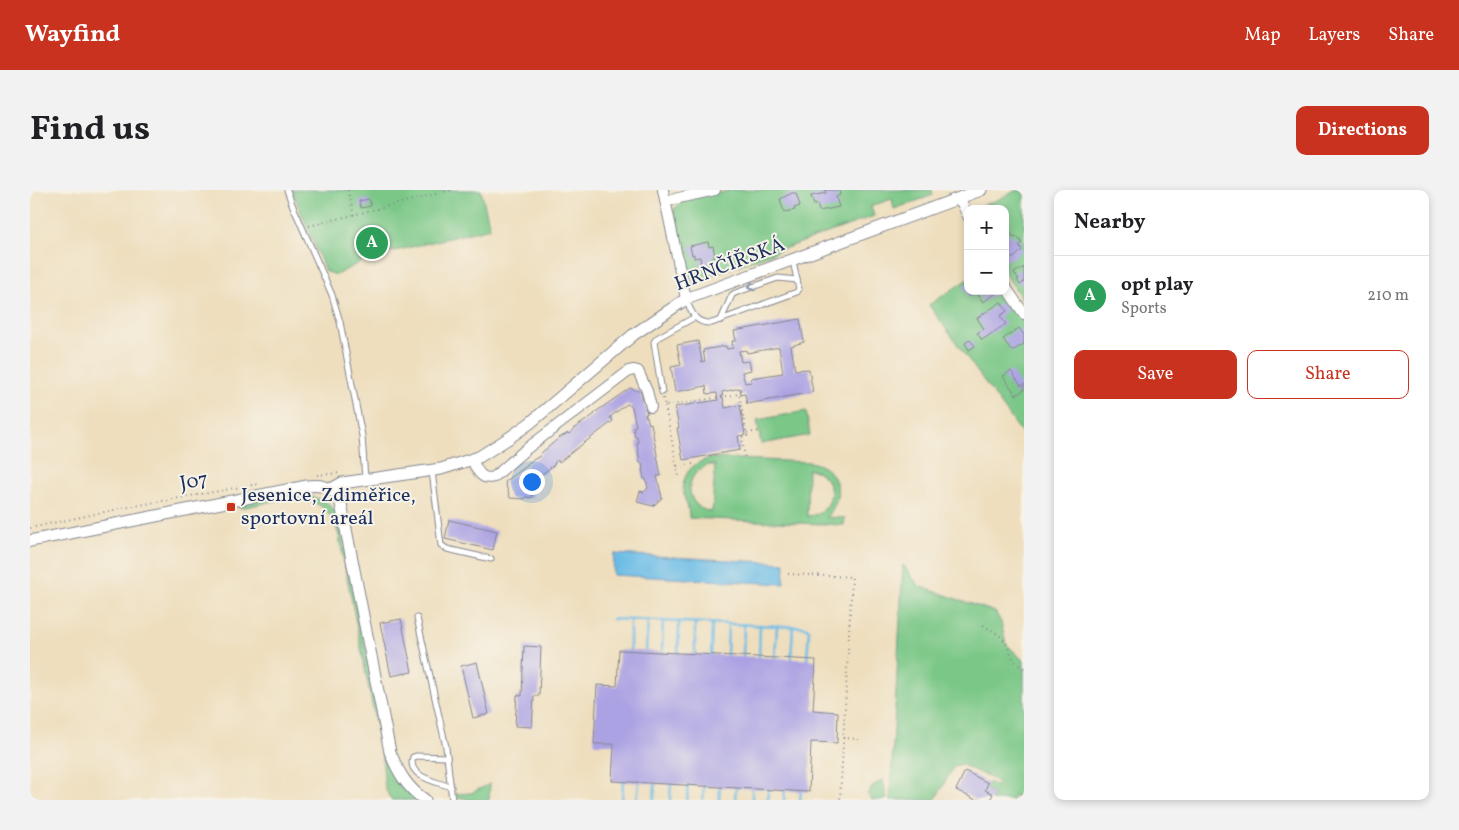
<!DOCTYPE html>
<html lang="en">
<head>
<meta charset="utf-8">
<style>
  :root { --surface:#fff; --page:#f2f2f2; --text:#202124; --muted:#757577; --line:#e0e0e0; --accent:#c8321e }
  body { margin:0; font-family:Vollkorn,serif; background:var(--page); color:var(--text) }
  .controls { position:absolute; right:15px; top:15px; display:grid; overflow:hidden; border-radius:10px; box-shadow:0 2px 8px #0003 }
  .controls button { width:45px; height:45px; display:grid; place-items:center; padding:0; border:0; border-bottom:1px solid var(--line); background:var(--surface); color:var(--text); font:25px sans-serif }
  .you { position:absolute; left:501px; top:291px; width:18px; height:18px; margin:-12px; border:4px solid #fff; border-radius:50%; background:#1a73e8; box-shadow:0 0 0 8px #1a73e833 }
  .badge { display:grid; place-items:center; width:32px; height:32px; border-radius:50%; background:var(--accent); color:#fff; font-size:16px; font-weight:700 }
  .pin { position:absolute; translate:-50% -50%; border:2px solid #fff; box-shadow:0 1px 5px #0006 }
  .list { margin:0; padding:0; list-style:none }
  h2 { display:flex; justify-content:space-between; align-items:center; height:65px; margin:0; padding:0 20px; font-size:21px }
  h2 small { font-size:16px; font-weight:400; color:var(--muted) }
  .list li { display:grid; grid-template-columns:32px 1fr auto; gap:15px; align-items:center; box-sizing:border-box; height:80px; padding:0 20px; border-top:1px solid var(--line) }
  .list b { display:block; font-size:19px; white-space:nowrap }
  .list p { margin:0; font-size:16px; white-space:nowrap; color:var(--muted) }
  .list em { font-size:16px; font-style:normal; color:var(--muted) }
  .actions { display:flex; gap:10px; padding:15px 20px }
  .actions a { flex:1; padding:11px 0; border:1px solid var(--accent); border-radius:10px; text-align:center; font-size:18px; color:var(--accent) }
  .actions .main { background:var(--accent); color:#fff }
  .map { position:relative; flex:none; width:994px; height:610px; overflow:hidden; border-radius:10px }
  header { display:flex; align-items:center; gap:30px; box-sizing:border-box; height:70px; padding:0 25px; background:var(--accent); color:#fff }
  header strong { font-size:24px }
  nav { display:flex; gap:28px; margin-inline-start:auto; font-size:18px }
  .intro { display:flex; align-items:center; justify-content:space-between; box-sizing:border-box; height:120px; padding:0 30px }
  h1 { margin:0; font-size:35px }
  .button { padding:12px 22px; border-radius:10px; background:var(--accent); color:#fff; font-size:18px; font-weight:700 }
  main { display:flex; gap:30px; padding:0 30px }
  aside { flex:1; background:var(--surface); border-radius:10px; box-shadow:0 2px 8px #0003 }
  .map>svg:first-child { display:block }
</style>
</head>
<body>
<header>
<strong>Wayfind</strong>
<nav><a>Map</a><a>Layers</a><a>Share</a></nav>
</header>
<div class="intro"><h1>Find us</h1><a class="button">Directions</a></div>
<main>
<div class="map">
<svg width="994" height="610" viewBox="0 0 994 610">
  <rect width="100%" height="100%" fill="#f7f3e8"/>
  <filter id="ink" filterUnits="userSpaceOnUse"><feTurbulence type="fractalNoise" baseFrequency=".02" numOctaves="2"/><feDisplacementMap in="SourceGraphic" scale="10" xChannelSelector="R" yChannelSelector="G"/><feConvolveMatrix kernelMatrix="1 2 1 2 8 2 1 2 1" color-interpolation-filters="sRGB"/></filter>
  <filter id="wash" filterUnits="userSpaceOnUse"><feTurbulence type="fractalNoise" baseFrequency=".0096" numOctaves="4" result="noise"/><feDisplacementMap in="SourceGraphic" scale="20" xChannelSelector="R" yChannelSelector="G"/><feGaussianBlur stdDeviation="1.12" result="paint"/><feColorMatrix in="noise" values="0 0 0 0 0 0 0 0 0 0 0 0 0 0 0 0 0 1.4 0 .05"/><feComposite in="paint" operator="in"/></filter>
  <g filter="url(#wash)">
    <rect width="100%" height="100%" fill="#eedebd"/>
    <g fill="#7ac787" stroke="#4a7b72" fill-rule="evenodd">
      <polygon points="262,0 451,0 460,38 340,67 306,85 295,81"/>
      <polygon points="702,0 902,0 903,5 864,19 862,9 841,16 844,26 663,92 660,90 658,85 656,86 643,26 644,19 652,11"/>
      <polygon points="987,0 991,0 994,5 994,112 975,83 975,19 948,19 948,17 967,10"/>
      <polygon points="938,89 938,101 973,101 994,133 994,246 899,115"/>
      <polygon points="776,221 780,245 731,254 727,230"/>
      <path d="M685,268L779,272C808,276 817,306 796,327L815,328L814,335L659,328C659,315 656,316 654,305C649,285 665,269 685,268ZM679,275H685L682,322C654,318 652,283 679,275ZM778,279C809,283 808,325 777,326Z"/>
      <path d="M270,302L296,312L307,322L360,575L366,588L386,610H361L355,598L352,565L309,346C294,292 250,311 210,318L209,313Z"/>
      <polygon points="873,375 889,396 965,422 971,432 976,454 994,471 994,610 984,605 982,610 961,610 964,604 955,599 959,592 966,596 969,592 935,576 931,574 924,576 905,610 860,610"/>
      <polygon points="853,590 857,608 856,610 842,610 837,604 844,595"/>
      <polygon points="460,594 459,610 439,610 433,608 426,608 426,604 441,603"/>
    </g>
    <polygon fill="#6bbce6" stroke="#4376a2" points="584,364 755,373 754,394 583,385"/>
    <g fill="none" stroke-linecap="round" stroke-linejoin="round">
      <g stroke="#6bbce6" stroke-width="2.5">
        <polyline points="582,429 775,437 779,440 777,470"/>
        <polyline points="600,460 600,430"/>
        <polyline points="616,461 618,430"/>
        <polyline points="632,462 633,431"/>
        <polyline points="648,463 649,432"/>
        <polyline points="665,464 665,433"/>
        <polyline points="681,465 682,434"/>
        <polyline points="697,465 698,434"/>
        <polyline points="713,466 714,434"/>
        <polyline points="729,467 730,435"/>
        <polyline points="745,468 747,436"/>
        <polyline points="761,469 763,437"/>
        <polyline points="592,610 593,592"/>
        <polyline points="607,610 609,593"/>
        <polyline points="624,610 625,594"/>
        <polyline points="640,610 641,594"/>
        <polyline points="657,610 658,595"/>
        <polyline points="673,610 674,596"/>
        <polyline points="689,610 690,597"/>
        <polyline points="705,610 706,598"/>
        <polyline points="722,610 722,599"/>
        <polyline points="738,610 738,600"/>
        <polyline points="754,610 755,600"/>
        <polyline points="770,610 771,601"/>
      </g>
    </g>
    <g id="blocks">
      <g fill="#aba2e3" fill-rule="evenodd">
        <polygon points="795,0 809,0 810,5 806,7 809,17 789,21 787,14 784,15 781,6 796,3"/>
        <polygon points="762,3 766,3 770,16 764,18 765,20 754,22 750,9"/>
        <polygon points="339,9 341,16 331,18 329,11"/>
        <polygon points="981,43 984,48 987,47 992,53 989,55 992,60 985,67 975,71 975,47"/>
        <polygon points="678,52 679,57 683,56 685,66 681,68 682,74 671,76 670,67 664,68 664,64 662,65 660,56"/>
        <polygon points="994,77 994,92 990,95 987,90 989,89 984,83"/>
        <polygon points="938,94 938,101 964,101 965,104 953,112 946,102 939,107 933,97"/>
        <polygon points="971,112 977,121 970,126 976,134 952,150 947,143 954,139 947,128"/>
        <path d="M770,129L774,152L761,156L765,180L779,179L783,202L717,214L715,204L711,205L710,198L692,202L695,218L710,215L715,245L708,246L710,260L653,270L647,238H649L645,217L688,210L687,203L677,204L676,196L645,202L641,177L651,175L647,155L668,151L672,172L675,171L673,160L696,156L697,159L703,158L702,151H706L704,141ZM749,157L753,183L721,188L722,192L715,193L712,182L721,180L719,171L711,172L709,161L716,160L717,163Z"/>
        <polygon points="989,138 994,145 994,154 982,161 973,149"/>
        <polygon points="940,150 945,156 939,160 935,153"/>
        <polygon points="981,181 991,196 994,194 994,200 986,205 973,186"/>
        <polygon points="600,198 611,202 613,212 614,212 617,224 615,224 616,227 617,227 619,234 621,233 631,286 627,286 632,308 623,316 607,312 610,301 614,302 618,298 616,289 614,289 612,279 613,279 612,273 610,273 607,253 608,252 607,246 605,247 603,237 606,236 602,217 597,214 580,227 583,231 529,272 528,270 524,273 525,274 511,285 510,283 506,286 505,284 494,292 496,298 502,299 502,308 495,307 495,309 480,308 475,292 498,275 497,274 511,265 510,264 529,248 538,243 539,244 544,240 543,239 565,224 564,223"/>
        <polygon points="419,330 467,341 463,360 415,349"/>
        <polygon points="371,429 382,482 361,486 350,433"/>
        <polygon points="494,456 511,457 509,506 504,506 502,537 485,536 487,505 492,506"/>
        <polygon points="589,460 786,470 783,520 808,522 807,553 781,552 779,602 582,591 584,554 564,554 567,495 587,496"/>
        <polygon points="447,472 459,524 443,528 431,476"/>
        <polygon points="935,581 958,593 955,600 963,604 960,610 946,610 926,600"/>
      </g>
    </g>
  </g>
  <g filter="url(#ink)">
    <use href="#blocks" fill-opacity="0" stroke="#84868e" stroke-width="1"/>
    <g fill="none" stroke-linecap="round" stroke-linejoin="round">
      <defs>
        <g id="service">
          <polyline points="257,0 262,14 302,105 310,132 332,246 335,289"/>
          <path d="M656,110C662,123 665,134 682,133L767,102L769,99L763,71"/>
          <polyline points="691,130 702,105 705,103 748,88 767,90"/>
          <polyline points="632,202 624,152 627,148 665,127"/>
          <polyline points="402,281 411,355 417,359 461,369"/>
          <polyline points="387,428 416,557 422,610"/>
          <path d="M417,567L386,566L383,567C376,587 408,592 421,597"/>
        </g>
        <g id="minor">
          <polyline points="633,0 656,109"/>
          <polyline points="930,9 938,26"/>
          <polyline points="635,11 685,0"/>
          <polyline points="975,96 994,124"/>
          <path d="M442,270C447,280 451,291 464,287L495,260L599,181L604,180L608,181L617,201L621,217"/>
        </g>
        <g id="tertiary">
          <polyline points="301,299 312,293 411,279 449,267 479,248 500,233 603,145 656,109 951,0"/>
          <path d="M0,351L277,296C293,294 306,297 311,314L360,562C368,582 377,598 395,610"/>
        </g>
      </defs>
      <use href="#service" stroke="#84868e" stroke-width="7"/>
      <use href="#minor" stroke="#84868e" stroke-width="12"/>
      <use href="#tertiary" stroke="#84868e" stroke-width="13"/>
      <g stroke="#84868e" stroke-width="2" stroke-dasharray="1 4" stroke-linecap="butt">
        <polyline points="318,0 324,25"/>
        <polyline points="279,36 422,0"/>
        <polyline points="633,208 635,216 709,204 717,246 712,247 715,270"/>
        <polyline points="635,216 649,287"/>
        <polyline points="717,243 729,241"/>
        <polyline points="647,276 663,274"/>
        <polyline points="287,285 310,283"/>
        <polyline points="0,338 93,318 228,294"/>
        <polyline points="758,384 822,387 810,610"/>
        <path d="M953,435C960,440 967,442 973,449C981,459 981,473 994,478"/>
        <polyline points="813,548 829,549 829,545"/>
      </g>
      <use href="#service" stroke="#fff" stroke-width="5"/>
      <use href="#minor" stroke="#fff" stroke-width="10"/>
      <use href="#tertiary" stroke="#fff" stroke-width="11"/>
    </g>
    <defs><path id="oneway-chevron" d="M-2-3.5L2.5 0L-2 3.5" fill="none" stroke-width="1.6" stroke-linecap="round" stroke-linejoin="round" transform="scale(1.25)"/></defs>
    <use stroke="#8d97ae" href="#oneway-chevron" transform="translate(721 97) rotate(160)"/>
  </g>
  <rect fill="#c8321e" stroke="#f7f3e8" stroke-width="2" x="196" y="312" width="10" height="10" rx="2.5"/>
  <g text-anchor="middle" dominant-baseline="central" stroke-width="4" stroke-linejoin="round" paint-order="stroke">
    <g font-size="20" fill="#1b2f5e" stroke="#f7f3e8">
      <text transform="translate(700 75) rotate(-21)">HRNČÍŘSKÁ</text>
      <text transform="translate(164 292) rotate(-10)">J07</text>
    </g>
    <g font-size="20" fill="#1b2f5e" stroke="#f7f3e8" text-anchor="start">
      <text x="211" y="306">Jesenice, Zdiměřice,<tspan x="211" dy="23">sportovní areál</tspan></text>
    </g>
  </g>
</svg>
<div class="controls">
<button>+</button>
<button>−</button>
</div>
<div class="you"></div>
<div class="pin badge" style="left:342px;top:53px;background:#2e9e5b">A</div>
</div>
<aside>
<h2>Nearby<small></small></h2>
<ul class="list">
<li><span class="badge" style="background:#2e9e5b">A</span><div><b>opt play</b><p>Sports</p></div><em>210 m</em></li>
</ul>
<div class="actions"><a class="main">Save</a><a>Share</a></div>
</aside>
</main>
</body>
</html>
